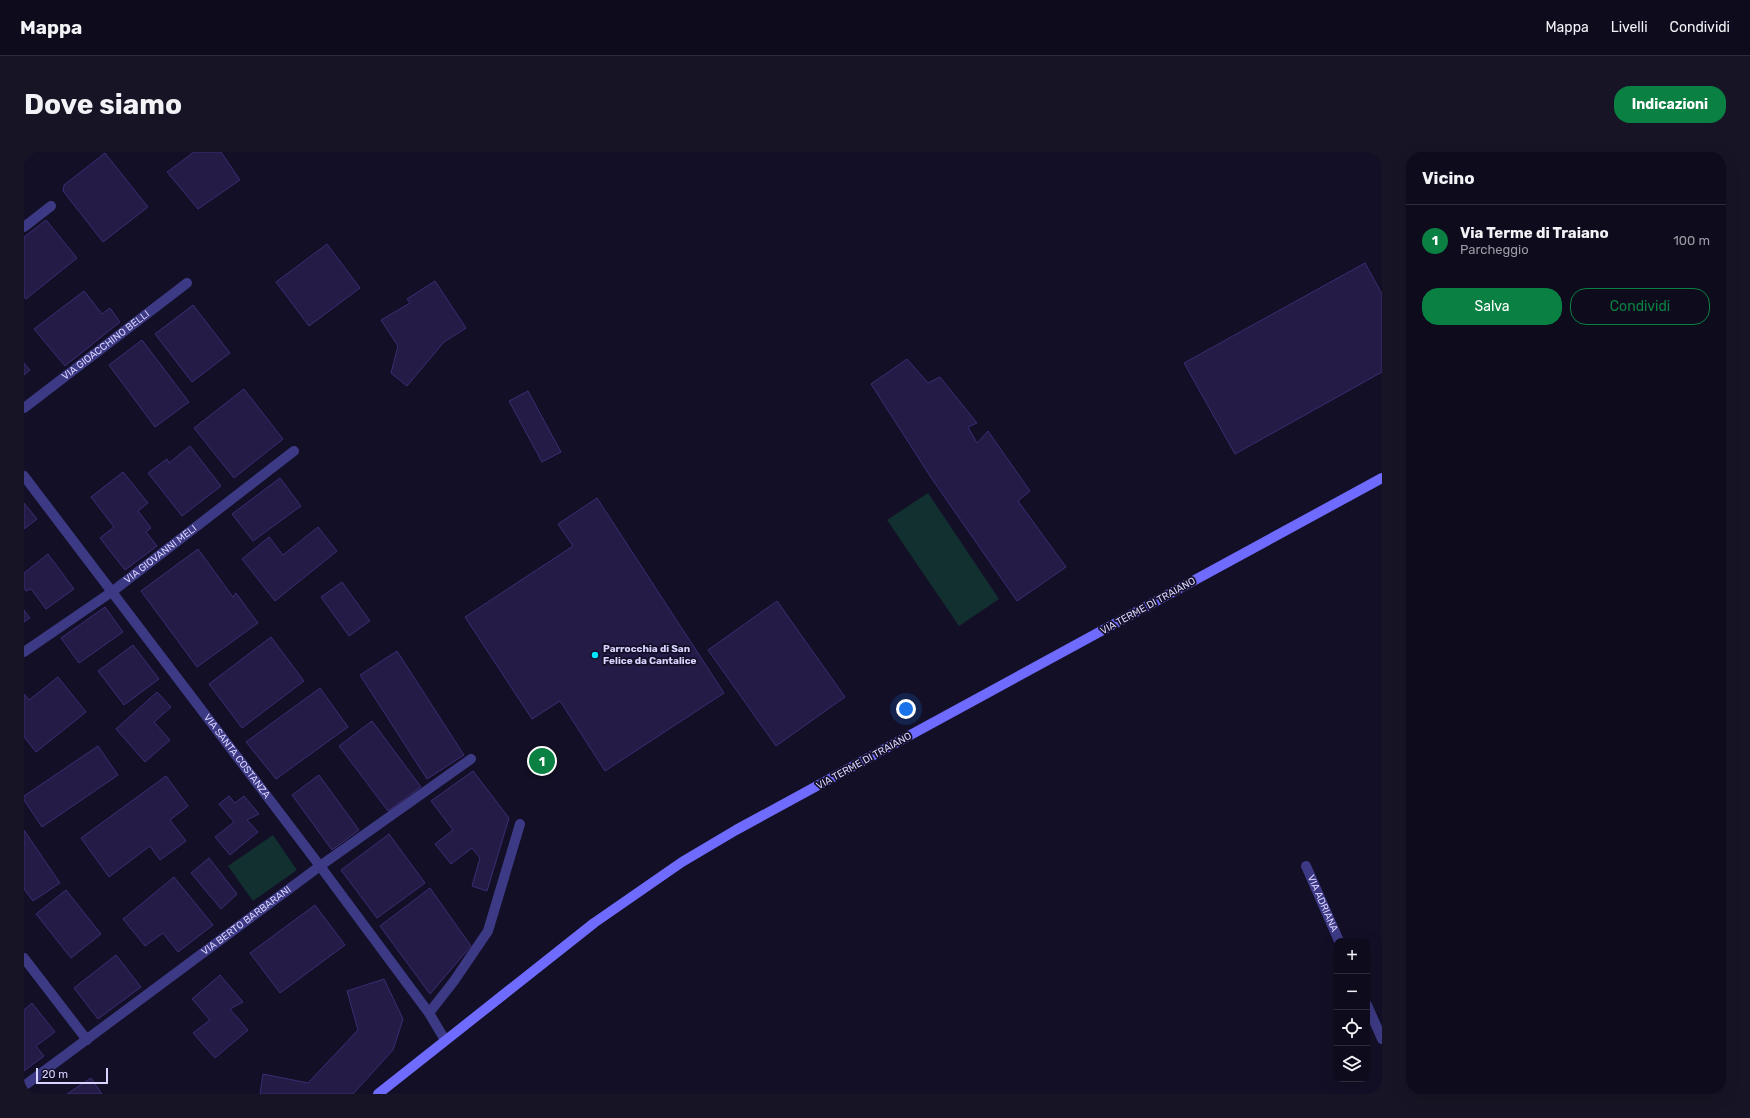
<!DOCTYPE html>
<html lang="it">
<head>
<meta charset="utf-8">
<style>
  :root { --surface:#0e0b1c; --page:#171425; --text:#f1f3f6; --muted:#9b9ba3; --line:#2e2b3b; --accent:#0b8043 }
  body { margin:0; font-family:Rubik,sans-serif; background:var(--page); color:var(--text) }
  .controls { position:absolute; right:12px; bottom:12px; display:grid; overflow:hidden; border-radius:8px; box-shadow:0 4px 16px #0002 }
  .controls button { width:36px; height:36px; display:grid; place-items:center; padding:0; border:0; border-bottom:1px solid var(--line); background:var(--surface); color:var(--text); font:20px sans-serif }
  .scale { position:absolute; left:12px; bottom:10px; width:72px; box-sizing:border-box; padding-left:4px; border:2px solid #d9d4ff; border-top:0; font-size:11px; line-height:14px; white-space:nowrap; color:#d9d4ff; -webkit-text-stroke:3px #130f26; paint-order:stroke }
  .you { position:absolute; left:882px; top:557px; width:14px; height:14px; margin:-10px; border:3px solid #fff; border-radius:50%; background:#1a73e8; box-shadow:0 0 0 6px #1a73e833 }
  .badge { display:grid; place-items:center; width:26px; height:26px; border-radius:50%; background:var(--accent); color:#fff; font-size:13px; font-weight:700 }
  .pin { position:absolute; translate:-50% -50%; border:2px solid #fff; box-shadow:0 1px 4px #0006 }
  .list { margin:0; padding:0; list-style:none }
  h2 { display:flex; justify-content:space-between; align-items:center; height:52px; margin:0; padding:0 16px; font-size:17px }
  h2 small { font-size:13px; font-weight:400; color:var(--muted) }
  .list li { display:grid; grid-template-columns:26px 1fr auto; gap:12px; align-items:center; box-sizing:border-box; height:72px; padding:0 16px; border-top:1px solid var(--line) }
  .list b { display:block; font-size:15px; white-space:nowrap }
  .list p { margin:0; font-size:13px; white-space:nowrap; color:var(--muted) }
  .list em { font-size:13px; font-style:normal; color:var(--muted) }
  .actions { display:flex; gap:8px; padding:12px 16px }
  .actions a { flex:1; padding:9px 0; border:1px solid var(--accent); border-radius:16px; text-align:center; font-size:14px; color:var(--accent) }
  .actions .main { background:var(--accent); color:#fff }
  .icon { flex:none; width:22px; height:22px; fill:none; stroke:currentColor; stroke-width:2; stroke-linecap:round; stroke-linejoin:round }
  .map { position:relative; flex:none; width:1358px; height:942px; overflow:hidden; border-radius:16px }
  header { display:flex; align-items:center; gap:24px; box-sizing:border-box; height:56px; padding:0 20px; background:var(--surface); border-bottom:1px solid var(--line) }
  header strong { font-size:19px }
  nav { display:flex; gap:22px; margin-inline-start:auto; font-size:14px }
  .intro { display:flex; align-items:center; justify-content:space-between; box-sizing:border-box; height:96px; padding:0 24px }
  h1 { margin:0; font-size:28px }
  .button { padding:10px 18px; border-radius:16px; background:var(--accent); color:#fff; font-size:14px; font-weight:700 }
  main { display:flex; gap:24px; padding:0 24px }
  aside { flex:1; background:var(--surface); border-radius:16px; box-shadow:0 4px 16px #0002 }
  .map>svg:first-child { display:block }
</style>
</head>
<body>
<header>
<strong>Mappa</strong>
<nav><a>Mappa</a><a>Livelli</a><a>Condividi</a></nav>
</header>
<div class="intro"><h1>Dove siamo</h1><a class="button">Indicazioni</a></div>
<main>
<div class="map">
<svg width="1358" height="942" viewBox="0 0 1358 942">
  <rect width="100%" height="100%" fill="#130f26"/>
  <g fill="#12302f">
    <polygon points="904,341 975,447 935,474 863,368"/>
    <polygon points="249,683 273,718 229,749 204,714"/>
  </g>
  <g fill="#241b47" stroke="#3b2d73">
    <polygon points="170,0 197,0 216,28 174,57 143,20"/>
    <polygon points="81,1 124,55 79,90 39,39 40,33"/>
    <polygon points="22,68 53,106 2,147 0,145 0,85"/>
    <polygon points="303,92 336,136 285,174 252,130"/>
    <polygon points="1341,111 1358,142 1358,220 1211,302 1160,211"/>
    <polygon points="411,129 442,176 420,190 383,234 367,221 374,194 357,168 386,151 383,147"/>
    <polygon points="60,139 78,162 86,156 96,170 41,214 10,177"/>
    <polygon points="169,153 206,201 168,230 131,182"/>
    <polygon points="118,188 165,250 131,275 85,213"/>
    <polygon points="883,207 904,231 916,225 953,271 944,275 953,291 964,279 1006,339 994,349 1042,415 993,449 908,327 847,232"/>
    <polygon points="0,211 6,218 0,223"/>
    <polygon points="220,237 259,287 210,326 170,276"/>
    <polygon points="504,239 537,300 518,310 485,249"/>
    <polygon points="166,294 197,334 158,364 124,321 143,307 145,311"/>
    <polygon points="99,320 124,351 114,359 127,376 122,380 133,394 101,418 76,386 90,375 67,345"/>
    <polygon points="256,326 277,354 229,389 208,362"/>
    <polygon points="573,346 700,541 581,619 536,549 508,567 441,465 549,394 534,372"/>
    <polygon points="0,351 13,367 0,377"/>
    <polygon points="294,375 313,399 251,449 218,407 245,385 259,403"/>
    <polygon points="174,397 209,445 212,441 234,471 173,515 117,439"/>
    <polygon points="24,402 50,437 22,457 7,437 2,439 0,436 0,421"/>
    <polygon points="318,430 346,469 325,484 297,445"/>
    <polygon points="753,449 821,545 752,594 684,498"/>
    <polygon points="81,455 99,480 55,511 37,486"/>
    <polygon points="0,458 6,466 0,470"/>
    <polygon points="247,485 280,529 218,576 185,532"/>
    <polygon points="109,493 135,527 100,553 74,519"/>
    <polygon points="373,499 440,603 403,627 336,523"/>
    <polygon points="34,525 62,560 12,600 0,585 0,542 5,548"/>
    <polygon points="296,536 324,575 252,627 222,590"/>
    <polygon points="133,540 147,555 130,570 146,588 121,610 92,577"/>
    <polygon points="348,569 397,635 364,659 315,594"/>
    <polygon points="74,594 94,623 18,675 0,648 0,644"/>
    <polygon points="449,619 485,666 463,739 448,734 456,706 448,696 427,712 411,692 429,678 407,649"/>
    <polygon points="295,623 335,678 308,698 268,643"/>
    <polygon points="142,624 164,654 146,668 162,689 136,708 126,694 85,725 57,686"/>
    <polygon points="205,644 211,651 220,644 235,662 223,668 234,680 206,703 191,685 210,670 195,652"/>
    <polygon points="0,678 36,731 9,749 0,737"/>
    <polygon points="365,682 401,731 353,766 317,718"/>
    <polygon points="185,706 213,742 197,757 167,721"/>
    <polygon points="150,725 189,773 154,800 139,781 121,794 99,767"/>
    <polygon points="406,736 447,794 406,842 356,774"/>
    <polygon points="42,738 77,782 47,806 12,762"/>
    <polygon points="291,753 321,793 256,841 226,801"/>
    <polygon points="92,803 117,835 74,867 50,836"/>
    <polygon points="196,823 219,850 206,857 224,878 191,906 169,881 186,868 168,847"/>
    <polygon points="360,827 379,867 369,898 329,942 236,942 239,922 284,931 334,878 323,839"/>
    <polygon points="8,851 31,880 12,894 20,904 0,919 0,858"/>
    <polygon points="67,926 78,942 43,942"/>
  </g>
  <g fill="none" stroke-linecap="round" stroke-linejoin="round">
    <g stroke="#3d3a85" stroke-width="10">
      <polyline points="0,75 27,54"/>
      <path id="s1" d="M0,256L163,131"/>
      <path id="s2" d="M0,324L296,714L405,861L421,888"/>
      <path id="s3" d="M0,500L89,439L270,299"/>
      <path id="s4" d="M1282,714L1315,789"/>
      <polyline points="0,806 63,888"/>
      <polyline points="1343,853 1358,887"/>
      <polyline points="405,861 430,829 464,779 496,672"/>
      <path id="s5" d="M0,934L296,714L447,607"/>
    </g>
    <polyline stroke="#6f6bff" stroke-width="10" points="354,942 570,771 658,710 712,678 1358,326"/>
  </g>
  <circle fill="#00e5ff" stroke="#130f26" stroke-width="1.5" cx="571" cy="503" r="4"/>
  <g text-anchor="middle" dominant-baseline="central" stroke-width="3.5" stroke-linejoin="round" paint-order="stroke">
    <g font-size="10" fill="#d9d4ff" stroke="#130f26">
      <text stroke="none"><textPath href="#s1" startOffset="103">VIA GIOACCHINO BELLI</textPath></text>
      <text stroke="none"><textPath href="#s3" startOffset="168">VIA GIOVANNI MELI</textPath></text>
      <text transform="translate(1124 454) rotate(-29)">VIA TERME DI TRAIANO</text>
      <text stroke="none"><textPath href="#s2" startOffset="352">VIA SANTA COSTANZA</textPath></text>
      <text transform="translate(840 609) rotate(-29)">VIA TERME DI TRAIANO</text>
      <text stroke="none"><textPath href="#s4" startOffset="41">VIA ADRIANA</textPath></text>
      <text stroke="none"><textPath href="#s5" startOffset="277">VIA BERTO BARBARANI</textPath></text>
    </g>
    <g font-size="10" font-weight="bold" fill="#d9d4ff" stroke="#130f26" text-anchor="start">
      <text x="579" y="497">Parrocchia di San<tspan x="579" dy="12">Felice da Cantalice</tspan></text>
    </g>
  </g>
</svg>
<div class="controls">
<button>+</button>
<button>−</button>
<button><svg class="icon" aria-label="locate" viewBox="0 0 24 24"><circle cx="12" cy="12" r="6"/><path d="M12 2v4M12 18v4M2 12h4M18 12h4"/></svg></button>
<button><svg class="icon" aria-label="layers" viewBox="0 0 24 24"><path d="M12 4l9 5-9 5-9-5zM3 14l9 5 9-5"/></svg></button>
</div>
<div class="scale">20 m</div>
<div class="you"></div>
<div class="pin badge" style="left:518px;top:609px">1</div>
</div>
<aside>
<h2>Vicino<small></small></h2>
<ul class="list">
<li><span class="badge">1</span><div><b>Via Terme di Traiano</b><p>Parcheggio</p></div><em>100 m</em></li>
</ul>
<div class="actions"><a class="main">Salva</a><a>Condividi</a></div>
</aside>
</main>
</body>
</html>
